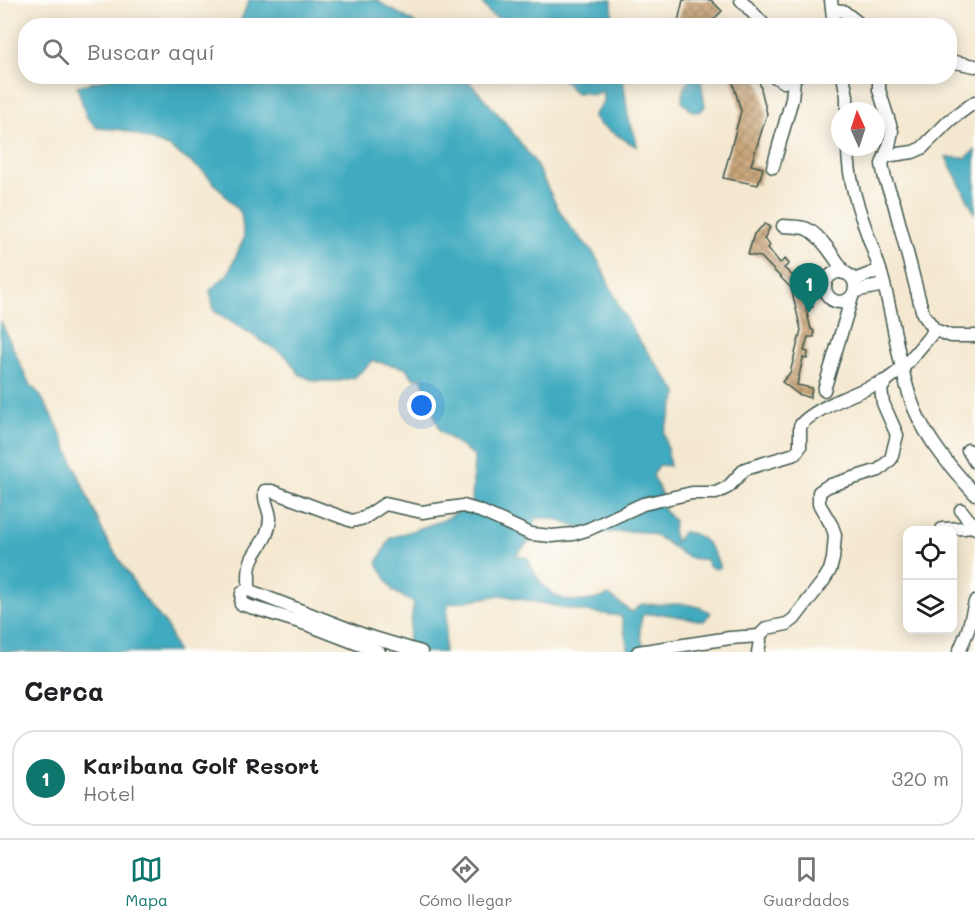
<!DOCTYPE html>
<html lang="es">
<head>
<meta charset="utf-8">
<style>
  :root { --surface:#fff; --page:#f2f2f2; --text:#202124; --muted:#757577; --line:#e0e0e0; --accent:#0f766e }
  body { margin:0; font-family:Mali,sans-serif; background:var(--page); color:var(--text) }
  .controls { position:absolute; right:18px; bottom:18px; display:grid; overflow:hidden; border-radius:12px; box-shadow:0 3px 15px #0003 }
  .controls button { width:54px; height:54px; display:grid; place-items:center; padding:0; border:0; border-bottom:2px solid var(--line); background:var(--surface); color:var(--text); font:30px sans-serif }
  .compass { position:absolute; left:831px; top:102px; width:54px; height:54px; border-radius:50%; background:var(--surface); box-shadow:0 3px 15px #0003; rotate:357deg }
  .you { position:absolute; left:422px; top:406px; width:21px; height:21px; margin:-15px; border:4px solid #fff; border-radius:50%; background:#1a73e8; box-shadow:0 0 0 9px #1a73e833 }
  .badge { display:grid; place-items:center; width:39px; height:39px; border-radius:50%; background:var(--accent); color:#fff; font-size:20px; font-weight:700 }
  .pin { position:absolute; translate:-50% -50px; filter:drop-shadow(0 2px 3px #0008) }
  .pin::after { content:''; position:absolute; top:32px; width:21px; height:18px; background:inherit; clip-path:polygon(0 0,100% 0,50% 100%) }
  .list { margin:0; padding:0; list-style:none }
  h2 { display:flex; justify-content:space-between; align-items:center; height:78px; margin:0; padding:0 24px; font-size:26px }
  h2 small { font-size:20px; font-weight:400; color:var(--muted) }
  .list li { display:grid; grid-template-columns:39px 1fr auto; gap:18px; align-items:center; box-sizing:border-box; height:96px; margin:0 12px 12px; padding:0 12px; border:2px solid var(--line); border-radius:24px }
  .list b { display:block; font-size:22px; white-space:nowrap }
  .list p { margin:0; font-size:20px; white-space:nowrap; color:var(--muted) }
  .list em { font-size:20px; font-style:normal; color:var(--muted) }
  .icon { flex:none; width:33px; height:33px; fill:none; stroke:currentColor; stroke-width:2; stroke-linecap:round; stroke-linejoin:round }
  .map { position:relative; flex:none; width:975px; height:652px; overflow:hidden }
  .search { position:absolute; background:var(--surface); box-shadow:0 3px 15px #0003; left:18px; right:18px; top:18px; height:66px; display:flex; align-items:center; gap:15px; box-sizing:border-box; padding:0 21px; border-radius:24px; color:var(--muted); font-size:22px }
  .sheet { height:186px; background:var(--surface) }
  nav { display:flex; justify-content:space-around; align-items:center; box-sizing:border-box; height:84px; border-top:2px solid var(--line); background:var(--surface); font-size:16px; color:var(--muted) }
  nav a { display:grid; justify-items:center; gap:3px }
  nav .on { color:var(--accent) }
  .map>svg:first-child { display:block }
</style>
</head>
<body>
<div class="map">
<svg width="975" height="652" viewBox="0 0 975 652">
  <defs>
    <pattern id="building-cross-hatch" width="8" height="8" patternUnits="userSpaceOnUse" patternTransform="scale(1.5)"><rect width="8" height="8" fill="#caa67a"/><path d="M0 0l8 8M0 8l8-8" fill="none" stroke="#a38865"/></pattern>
  </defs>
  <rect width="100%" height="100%" fill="#fdfcf7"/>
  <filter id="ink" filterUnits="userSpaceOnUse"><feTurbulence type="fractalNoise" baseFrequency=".0167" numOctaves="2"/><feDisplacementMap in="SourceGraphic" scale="12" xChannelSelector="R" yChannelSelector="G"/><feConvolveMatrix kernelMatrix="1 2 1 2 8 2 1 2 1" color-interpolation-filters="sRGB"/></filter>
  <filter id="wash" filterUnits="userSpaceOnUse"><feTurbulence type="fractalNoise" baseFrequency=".008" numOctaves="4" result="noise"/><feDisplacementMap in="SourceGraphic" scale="24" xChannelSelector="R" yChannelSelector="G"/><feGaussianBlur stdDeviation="1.35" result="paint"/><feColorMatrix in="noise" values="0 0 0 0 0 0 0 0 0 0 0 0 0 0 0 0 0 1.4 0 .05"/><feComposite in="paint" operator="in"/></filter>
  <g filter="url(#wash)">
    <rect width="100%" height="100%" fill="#f4e8d0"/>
    <g fill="#41aac0" stroke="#30747a" stroke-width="1.5">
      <path d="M249,0H377C390,10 404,15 417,25H239Z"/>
      <polygon points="480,0 612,0 613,25 515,25 491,15"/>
      <path d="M119,76L465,77L504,121L534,161L558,208L571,228L593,252L601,266L618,304L638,339L678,393L664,432L670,466L659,465L653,475L662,496L664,510L674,521L673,532L675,543L683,532C704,532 713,549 720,567L716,569L709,566L705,559C681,563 670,538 648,533C630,528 611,535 593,532C572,529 556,514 535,519V536L516,555L528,558C542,598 570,610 609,595L632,612L642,604C667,607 689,598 711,613L704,621L663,614H643C638,629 640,638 646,652H629L621,616L580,611L501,595L448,604L444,652H406L414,603L393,591L377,563L390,538L444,520L472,503L474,456L440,431L421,377L414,379L406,368L373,361L355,377L340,381H315L300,375L286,356L214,311L210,290L228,274L244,238L241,213L204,172L169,147L123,130L97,128L86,116L77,86Z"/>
      <polygon points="560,77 623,77 628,116 636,139 637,147 600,125 593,116 604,101 602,91 592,95 583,92 576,93"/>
      <polygon points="690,80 701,80 705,107 699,112 692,111 682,102 683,90"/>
      <polygon points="975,150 975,214 946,157 966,158"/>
      <polygon points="0,320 29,383 40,395 57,425 106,539 142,595 167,626 177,652 0,652"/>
    </g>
    <g id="blocks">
      <g fill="url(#building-cross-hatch)">
        <polygon points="683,0 711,0 722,11 707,26 677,26"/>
        <polygon points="731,76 758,76 767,114 751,165 763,168 758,185 723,178 741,111"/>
        <polygon points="765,224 770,227 764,239 770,245 768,248 780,263 785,259 789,264 784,268 795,278 802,273 804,280 800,284 804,302 810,300 813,307 806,309 811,329 814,331 814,337 808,337 804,351 808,352 807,359 803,358 797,385 812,388 810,398 798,394 782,382 790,373 801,330 791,288 761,257 748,255 754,234"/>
      </g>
    </g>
  </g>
  <g filter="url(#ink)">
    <use href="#blocks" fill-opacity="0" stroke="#3f574b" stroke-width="1.5"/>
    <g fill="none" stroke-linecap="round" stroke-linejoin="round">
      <defs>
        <g id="minor">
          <polyline points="741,0 765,26"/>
          <polyline points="831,0 834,26"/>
          <polyline points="833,10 843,11 862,26"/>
          <polyline points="950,61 975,66"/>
          <polyline points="774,76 784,82 797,76"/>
          <polyline points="843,76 847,96 847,111"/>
          <polyline points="879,76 879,90 892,131 889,146 882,164 885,179 894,203 923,314 935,330 951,336 975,336"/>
          <path d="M848,147C848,192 867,229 880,270C894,315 897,364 914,408C927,440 952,469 975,494"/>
          <polyline points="885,156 913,152 922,148 950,120 975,102"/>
          <polyline points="773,167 792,99 794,79"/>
          <path d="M783,226C790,227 800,226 807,229C820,235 837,260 844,273"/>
          <circle cx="840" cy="287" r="15"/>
          <polyline points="854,280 880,270"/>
          <polyline points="855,291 884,285"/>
          <polyline points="824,390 852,297"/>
          <polyline points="968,450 975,462"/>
          <polyline points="961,510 975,528"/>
          <polyline points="942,529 965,528 975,523"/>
          <polyline points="249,588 242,593 241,604 306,624 379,652"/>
          <path d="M421,652L364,635L253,592L249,588C249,578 248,568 252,559C259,545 269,537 270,519C270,509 263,501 265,491H272L352,521L364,518L385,504L422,512L463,506L480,511L531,534L552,536L573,534L589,529L643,504L692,493H716L728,487L745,469L795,454L800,447V426C811,409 866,389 887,380"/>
          <polyline points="638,652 730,638 759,636 767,628 787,624 794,619 824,580 830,570 833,559 835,535 832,526 819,504 819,492 828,486 879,470 891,459 897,435 883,403 881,389 887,380 903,368 935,330"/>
          <polyline points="758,652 760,641 759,636"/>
          <polyline points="959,652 968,630 975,602"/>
        </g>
      </defs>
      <use href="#minor" stroke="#3f574b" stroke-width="15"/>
      <use href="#minor" stroke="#fff" stroke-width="12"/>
    </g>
  </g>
</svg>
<div class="controls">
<button><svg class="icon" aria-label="locate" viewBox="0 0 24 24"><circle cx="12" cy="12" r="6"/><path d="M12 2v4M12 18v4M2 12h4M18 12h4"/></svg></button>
<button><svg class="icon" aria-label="layers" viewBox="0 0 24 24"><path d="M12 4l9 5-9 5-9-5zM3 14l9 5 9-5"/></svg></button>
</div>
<svg class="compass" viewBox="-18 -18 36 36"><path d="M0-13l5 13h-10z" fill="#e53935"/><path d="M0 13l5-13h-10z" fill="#757577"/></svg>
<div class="you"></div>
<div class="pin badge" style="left:809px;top:313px">1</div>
<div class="search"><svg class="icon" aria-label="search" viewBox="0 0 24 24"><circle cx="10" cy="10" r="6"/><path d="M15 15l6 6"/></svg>Buscar aquí</div>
</div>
<section class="sheet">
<h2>Cerca<small></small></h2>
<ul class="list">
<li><span class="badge">1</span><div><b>Karibana Golf Resort</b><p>Hotel</p></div><em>320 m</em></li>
</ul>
</section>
<nav>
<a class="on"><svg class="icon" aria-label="map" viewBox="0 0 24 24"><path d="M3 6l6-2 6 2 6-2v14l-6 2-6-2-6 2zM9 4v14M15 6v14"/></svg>Mapa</a>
<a><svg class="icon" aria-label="directions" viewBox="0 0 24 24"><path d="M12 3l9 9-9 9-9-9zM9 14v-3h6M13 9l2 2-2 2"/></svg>Cómo llegar</a>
<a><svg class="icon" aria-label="saved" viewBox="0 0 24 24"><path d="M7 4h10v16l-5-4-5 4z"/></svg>Guardados</a>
</nav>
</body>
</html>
